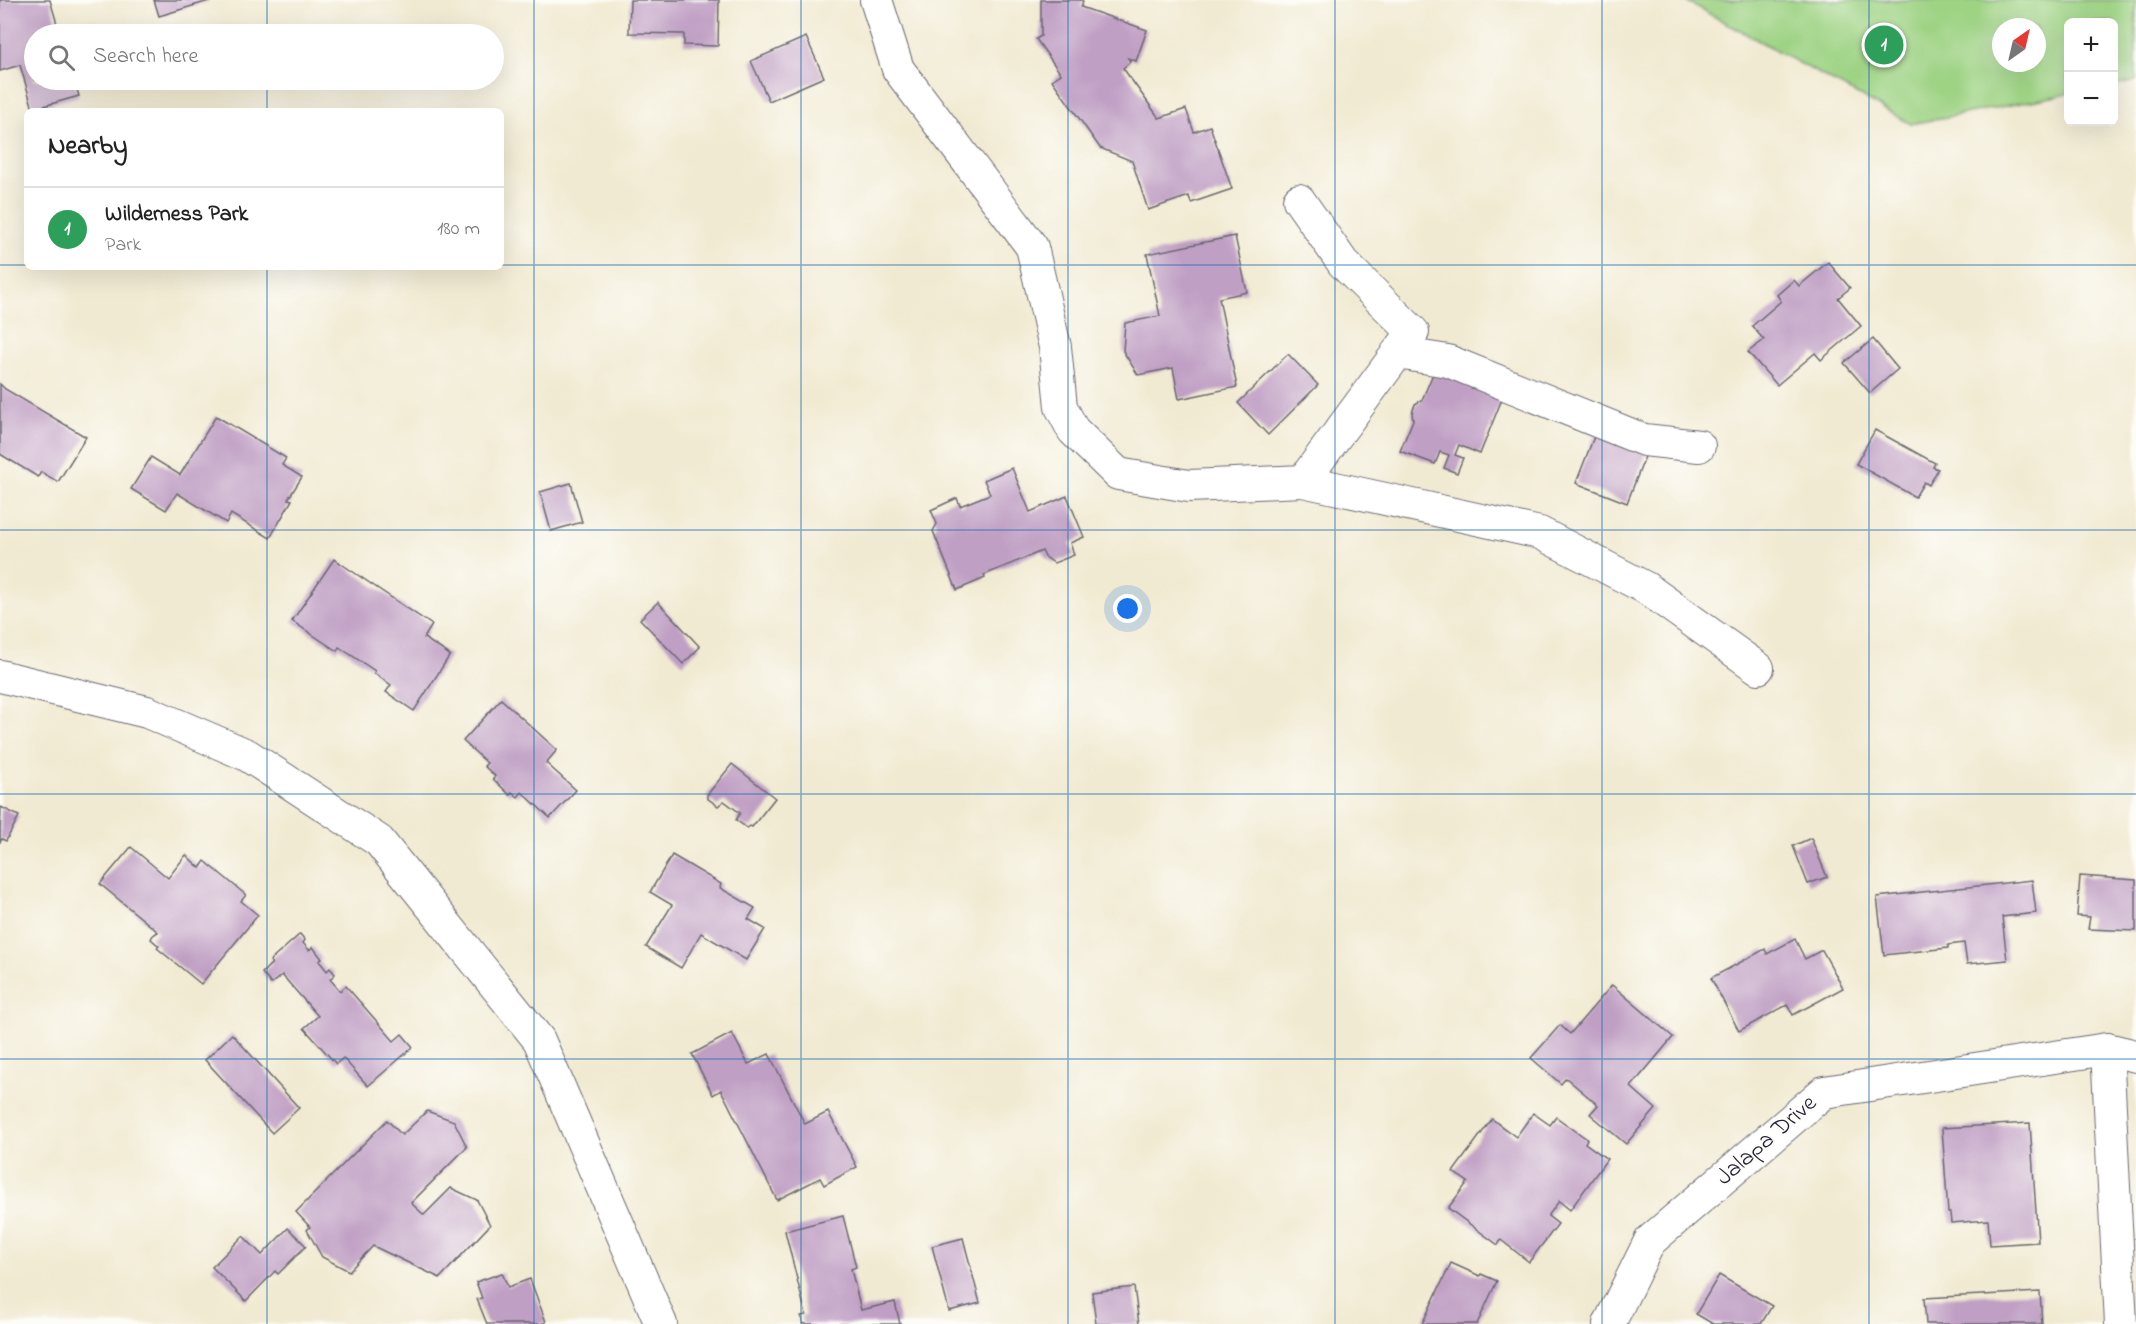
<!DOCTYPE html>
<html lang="en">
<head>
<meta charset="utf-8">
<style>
  :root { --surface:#fff; --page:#f2f2f2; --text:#222; --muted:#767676; --line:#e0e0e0; --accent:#d93025 }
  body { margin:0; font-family:"Indie Flower",sans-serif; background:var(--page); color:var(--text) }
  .controls { position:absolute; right:18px; top:18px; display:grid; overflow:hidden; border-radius:9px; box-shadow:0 6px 24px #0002 }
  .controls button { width:54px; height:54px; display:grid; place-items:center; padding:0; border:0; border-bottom:2px solid var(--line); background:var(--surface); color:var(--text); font:30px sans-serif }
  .compass { position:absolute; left:1992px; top:18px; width:54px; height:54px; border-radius:50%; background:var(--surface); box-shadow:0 6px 24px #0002; rotate:34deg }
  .you { position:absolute; left:1128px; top:609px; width:21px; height:21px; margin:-15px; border:4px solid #fff; border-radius:50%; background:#1a73e8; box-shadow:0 0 0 9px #1a73e833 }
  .badge { display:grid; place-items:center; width:39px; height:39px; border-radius:50%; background:var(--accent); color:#fff; font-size:20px; font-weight:700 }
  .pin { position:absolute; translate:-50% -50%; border:3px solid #fff; box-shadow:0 2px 6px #0006 }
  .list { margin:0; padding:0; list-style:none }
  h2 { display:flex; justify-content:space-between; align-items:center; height:78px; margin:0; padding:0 24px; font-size:26px }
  h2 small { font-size:20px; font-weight:400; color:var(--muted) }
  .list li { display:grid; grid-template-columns:39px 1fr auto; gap:18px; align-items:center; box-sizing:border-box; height:84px; padding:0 24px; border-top:2px solid var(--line) }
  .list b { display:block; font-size:22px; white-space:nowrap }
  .list p { margin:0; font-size:20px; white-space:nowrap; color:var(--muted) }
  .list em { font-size:20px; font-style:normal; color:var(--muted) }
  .icon { flex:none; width:33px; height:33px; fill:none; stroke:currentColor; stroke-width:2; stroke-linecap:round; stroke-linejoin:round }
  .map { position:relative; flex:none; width:2136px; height:1324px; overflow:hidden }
  .search { position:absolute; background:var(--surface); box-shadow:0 6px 24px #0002; left:24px; top:24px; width:480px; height:66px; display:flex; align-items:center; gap:15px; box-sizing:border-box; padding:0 21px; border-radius:33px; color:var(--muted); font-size:22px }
  .panel { position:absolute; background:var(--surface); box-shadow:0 6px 24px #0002; left:24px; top:108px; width:480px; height:162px; border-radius:9px }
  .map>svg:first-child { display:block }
</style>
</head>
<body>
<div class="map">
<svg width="2136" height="1324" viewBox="0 0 2136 1324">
  <rect width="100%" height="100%" fill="#fdfcf7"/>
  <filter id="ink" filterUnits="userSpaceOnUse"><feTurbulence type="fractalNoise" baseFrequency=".0167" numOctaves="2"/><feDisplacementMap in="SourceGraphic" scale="12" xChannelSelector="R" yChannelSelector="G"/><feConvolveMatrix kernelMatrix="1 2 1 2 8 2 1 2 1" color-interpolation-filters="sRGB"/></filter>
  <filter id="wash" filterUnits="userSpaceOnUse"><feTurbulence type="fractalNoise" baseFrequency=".008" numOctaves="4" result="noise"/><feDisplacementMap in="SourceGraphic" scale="24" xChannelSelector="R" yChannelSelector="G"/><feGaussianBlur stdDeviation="1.35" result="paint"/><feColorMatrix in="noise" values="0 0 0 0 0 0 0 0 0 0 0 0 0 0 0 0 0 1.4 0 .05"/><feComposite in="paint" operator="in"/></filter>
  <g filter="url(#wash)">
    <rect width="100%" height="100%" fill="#f1ead2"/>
    <path fill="#9ed384" stroke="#607a60" stroke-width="1.5" fill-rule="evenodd" d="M1684,0H2136V81L2114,86V22H2068V94L1911,124ZM2001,27H2037V63H2001Z"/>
    <g id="blocks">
      <g fill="#bf9fc4">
        <polygon points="0,0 50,0 60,34 34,34 34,80 74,80 79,96 33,109 20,65 0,71"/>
        <polygon points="154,0 209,0 209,1 159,16"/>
        <polygon points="630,0 719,0 718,46 684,45 684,34 629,33"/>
        <polygon points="1041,0 1080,0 1083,1 1081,7 1147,30 1136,61 1128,58 1130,62 1123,68 1159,118 1186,109 1194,132 1210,126 1232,189 1191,203 1189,196 1148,210 1132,161 1100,148 1052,80 1061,74 1036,39 1041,36"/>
        <polygon points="806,37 824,77 769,101 751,61"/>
        <polygon points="1235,236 1247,292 1219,298 1237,387 1179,399 1173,368 1138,375 1123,351 1125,323 1160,316 1147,254"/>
        <polygon points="1828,262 1850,288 1838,298 1861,326 1821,360 1815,353 1777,385 1748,352 1764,340 1752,326 1781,301 1777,295 1794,280 1799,286"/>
        <polygon points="1873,339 1898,369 1870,393 1844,363"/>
        <polygon points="1288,354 1318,385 1268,435 1238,403"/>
        <polygon points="1435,369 1502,399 1480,454 1459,445 1455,455 1463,458 1457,473 1444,468 1449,455 1440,452 1435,464 1400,451 1413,420 1412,413 1415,404 1422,400"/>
        <polygon points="0,384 5,389 86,437 58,482 41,472 38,477 0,454"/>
        <polygon points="216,416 286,458 282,465 302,477 288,499 292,500 270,538 231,514 226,523 177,493 166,510 131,489 151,457 180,475"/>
        <polygon points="1875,430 1935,463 1933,467 1938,469 1929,485 1924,482 1915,497 1856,464"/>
        <polygon points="1595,434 1646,454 1627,503 1576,483"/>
        <polygon points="1012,468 1030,512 1067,496 1084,537 1070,543 1074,555 1054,563 1045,557 1042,551 984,575 985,578 957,590 933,531 937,524 931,510 957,498 960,506 990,494 984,480"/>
        <polygon points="571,483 582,522 551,531 540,492"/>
        <polygon points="334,559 432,625 424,638 450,655 414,711 386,692 391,685 374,673 375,671 339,647 337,651 292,621"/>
        <polygon points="658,602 700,647 683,664 640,619"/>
        <polygon points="501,699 557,750 546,763 576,790 550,818 522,792 518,797 512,792 510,795 493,779 495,776 484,766 487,763 463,741"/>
        <polygon points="732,764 775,798 752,827 750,826 747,828 736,820 740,813 724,801 718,806 707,798 707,795"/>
        <polygon points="1,807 19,816 6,841 2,839 0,842"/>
        <polygon points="1811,838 1827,877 1808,884 1793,846"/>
        <polygon points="131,847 168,878 186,855 200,868 205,861 246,895 241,901 258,915 201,984 157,948 159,946 151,939 153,935 158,932 100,884"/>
        <polygon points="672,855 721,884 720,888 755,908 748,919 765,929 746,960 701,933 681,968 646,947 672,905 650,892"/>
        <polygon points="2080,876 2136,880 2136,931 2088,929 2090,917 2077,916"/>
        <polygon points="2032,880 2036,913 2002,917 2007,960 1967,964 1964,943 1948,945 1948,948 1884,955 1877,897"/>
        <polygon points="300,934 305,940 303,943 309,950 313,947 322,959 319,961 327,971 330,968 335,974 330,979 340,991 346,986 394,1041 402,1034 413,1047 368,1086 343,1058 336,1064 304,1028 318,1016 282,975 271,984 262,973 272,963 270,961"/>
        <polygon points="1795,939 1805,959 1822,950 1843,988 1793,1015 1787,1005 1739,1031 1711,978 1765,949 1767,954"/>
        <polygon points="1612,985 1673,1037 1631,1087 1656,1109 1626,1144 1590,1114 1598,1105 1566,1078 1561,1084 1531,1058 1560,1025 1570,1034"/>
        <polygon points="732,1033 748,1064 769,1054 805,1124 828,1112 857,1167 824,1185 820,1178 777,1200 721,1090 713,1095 692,1054"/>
        <polygon points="232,1034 299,1108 272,1133 205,1060"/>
        <polygon points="427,1111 454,1121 467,1147 411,1203 424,1215 451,1188 477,1200 490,1225 440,1278 373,1246 349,1271 322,1257 307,1230 310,1227 296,1212 387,1120 402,1135"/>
        <polygon points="1533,1113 1550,1125 1556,1117 1587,1139 1585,1143 1607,1159 1570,1210 1559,1201 1548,1216 1558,1224 1529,1262 1501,1240 1498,1245 1448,1208 1468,1182 1453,1172 1492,1119 1516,1137"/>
        <polygon points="2030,1123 2038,1242 1990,1245 1988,1220 1951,1223 1950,1213 1948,1213 1942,1128"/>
        <polygon points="843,1216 856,1267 851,1269 861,1310 895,1302 900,1324 803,1324 801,1316 806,1315 785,1231"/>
        <polygon points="288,1228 306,1246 278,1274 275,1271 246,1301 212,1267 243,1236 262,1255"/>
        <polygon points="963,1238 980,1303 949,1311 932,1246"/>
        <polygon points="1451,1263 1480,1276 1481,1274 1497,1281 1477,1324 1422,1324"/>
        <polygon points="502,1273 508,1287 530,1279 546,1322 541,1324 487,1324 477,1299 482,1298 476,1282"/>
        <polygon points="1719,1275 1772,1306 1761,1324 1713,1324 1696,1314"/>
        <polygon points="1134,1287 1139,1324 1096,1324 1092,1292"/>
        <polygon points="2040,1292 2042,1324 1926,1324 1924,1298"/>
      </g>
    </g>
  </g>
  <g filter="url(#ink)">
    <use href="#blocks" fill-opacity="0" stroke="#6a6870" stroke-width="1.5"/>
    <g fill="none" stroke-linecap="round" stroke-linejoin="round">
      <defs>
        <g id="street">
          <polyline points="876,0 898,69 1032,247 1055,347 1061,407 1073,430 1118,474 1189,486 1303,481 1413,332 1343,263 1299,200"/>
          <polyline points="1397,353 1448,361 1644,440 1699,446"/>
          <polyline points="1303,481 1540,533 1646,588 1758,668"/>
          <polyline points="0,676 147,712 247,755 379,841 539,1040 661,1324"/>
          <polyline points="2107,1049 2121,1324"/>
          <polyline points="1609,1324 1650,1241 1824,1092 2107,1049 2136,1056"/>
        </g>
      </defs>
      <use href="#street" stroke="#6a6870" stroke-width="34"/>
      <use href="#street" stroke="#fff" stroke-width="32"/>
    </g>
  </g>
  <path fill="none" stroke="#1f6fb2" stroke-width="1.5" stroke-opacity="0.55" d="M267,0V34M534,0V1324M801,0V1324M1068,0V1324M1335,0V1324M1602,0V1324M1869,0V1324M267,80V111M0,265H27M501,265H2136M267,267V1324M0,530H2136M0,794H2136M0,1059H2136"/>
  <g text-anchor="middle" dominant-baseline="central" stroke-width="4.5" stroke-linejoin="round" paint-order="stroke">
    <g font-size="24" fill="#22223b" stroke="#fdfcf7">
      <text transform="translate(1767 1141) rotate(-41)">Jalapa Drive</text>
    </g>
  </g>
</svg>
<div class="controls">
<button>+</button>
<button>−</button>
</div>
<svg class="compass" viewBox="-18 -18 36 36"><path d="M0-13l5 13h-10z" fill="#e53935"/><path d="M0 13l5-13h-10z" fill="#767676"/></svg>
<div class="you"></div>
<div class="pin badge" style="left:1884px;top:45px;background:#2e9e5b">1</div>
<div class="search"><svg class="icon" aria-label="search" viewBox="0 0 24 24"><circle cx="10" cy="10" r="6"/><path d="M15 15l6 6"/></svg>Search here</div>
<section class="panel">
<h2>Nearby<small></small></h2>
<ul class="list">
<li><span class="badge" style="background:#2e9e5b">1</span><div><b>Wilderness Park</b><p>Park</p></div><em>180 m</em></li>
</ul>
</section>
</div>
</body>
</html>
